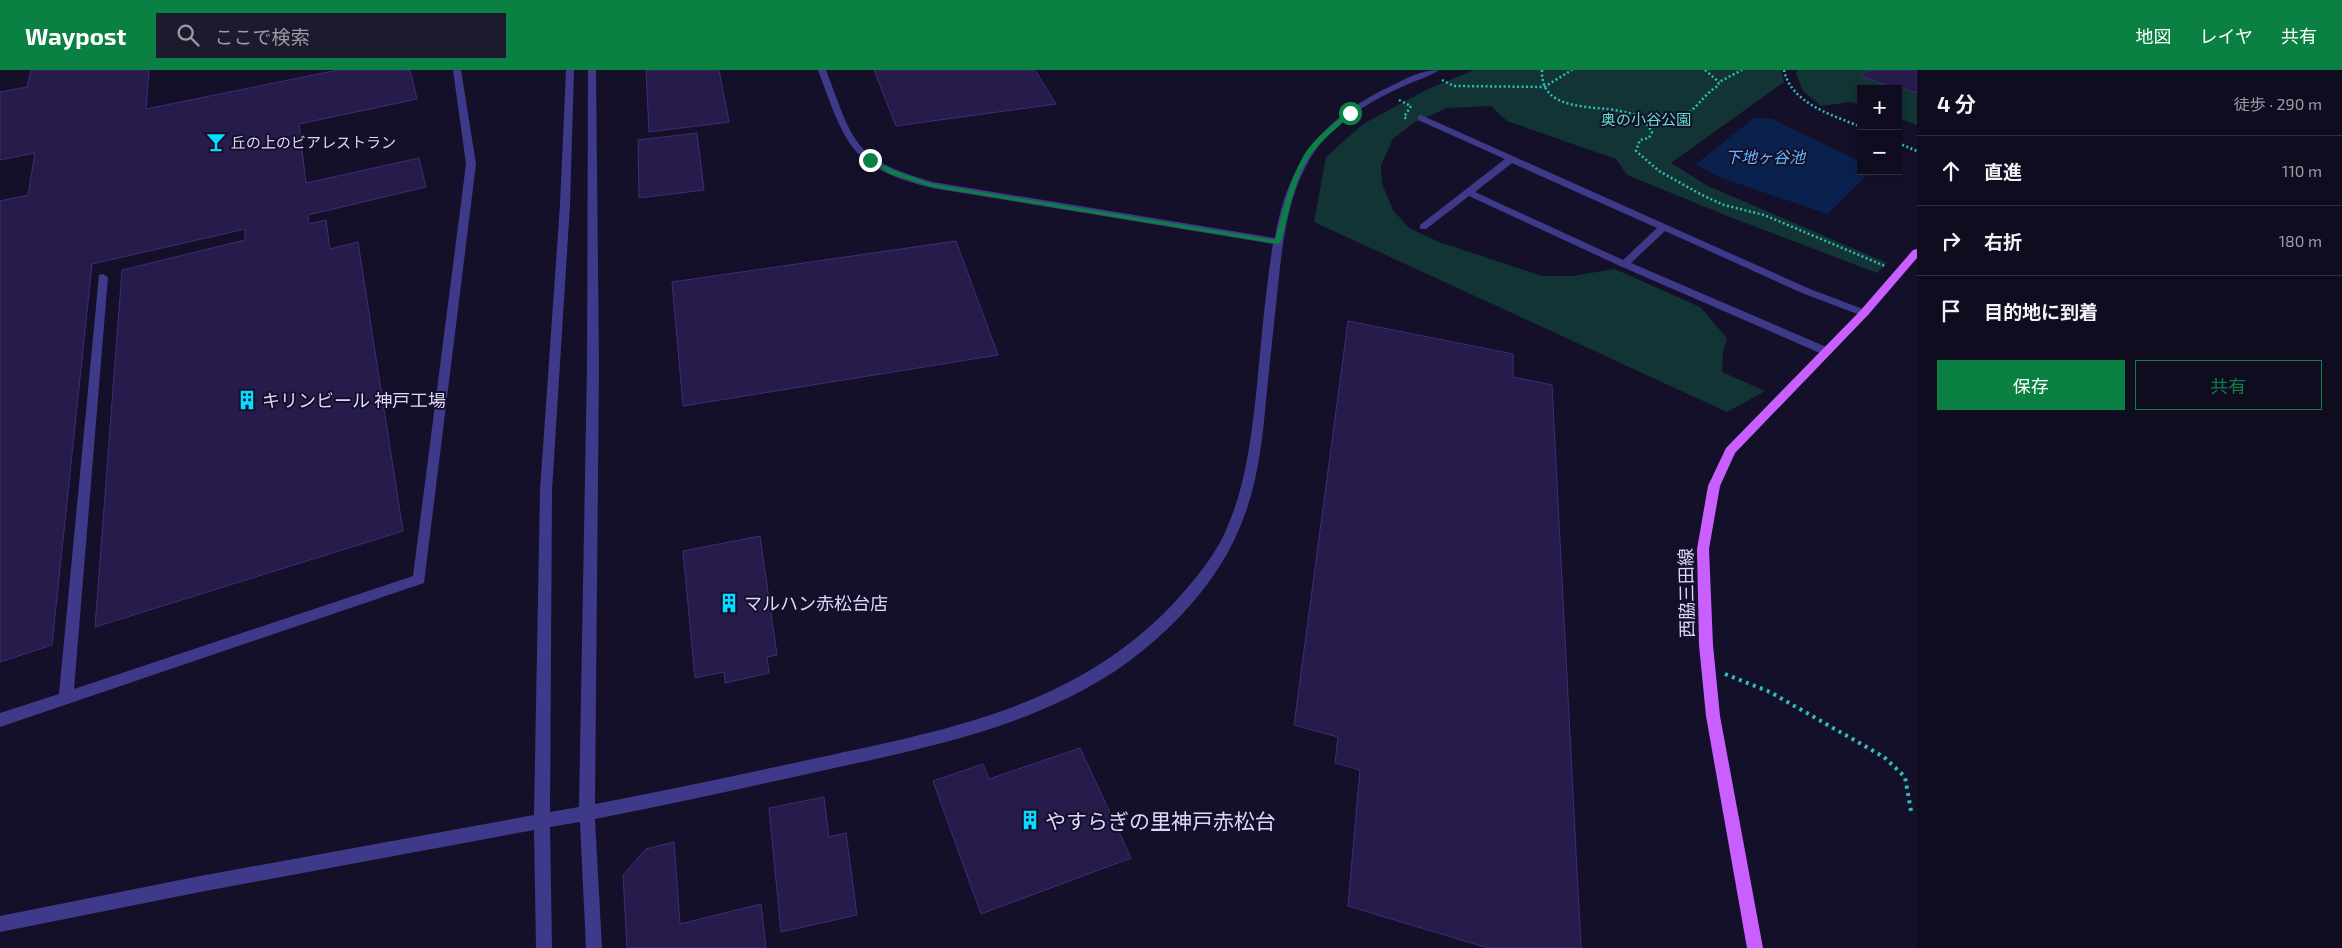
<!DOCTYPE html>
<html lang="ja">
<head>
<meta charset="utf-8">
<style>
  :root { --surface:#100c20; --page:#1e1a2d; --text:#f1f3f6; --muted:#9c9ba5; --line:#302c3e; --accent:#0b8043 }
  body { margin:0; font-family:"Exo 2","Noto Sans JP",sans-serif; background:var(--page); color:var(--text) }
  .controls { position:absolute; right:15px; top:15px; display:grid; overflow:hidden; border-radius:0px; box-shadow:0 2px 8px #0003 }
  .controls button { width:45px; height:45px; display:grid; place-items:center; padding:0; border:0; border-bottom:1px solid var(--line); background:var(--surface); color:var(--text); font:25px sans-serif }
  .stop { position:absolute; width:15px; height:15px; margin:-11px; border:4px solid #0b8043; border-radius:50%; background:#fff }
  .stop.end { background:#0b8043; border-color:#fff; box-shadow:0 1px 5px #0008 }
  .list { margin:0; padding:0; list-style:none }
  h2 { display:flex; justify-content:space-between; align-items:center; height:65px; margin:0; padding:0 20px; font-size:21px }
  h2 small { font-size:16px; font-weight:400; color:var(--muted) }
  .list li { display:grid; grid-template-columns:32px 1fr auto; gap:15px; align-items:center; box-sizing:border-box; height:70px; padding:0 20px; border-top:1px solid var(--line) }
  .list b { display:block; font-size:19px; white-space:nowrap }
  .list em { font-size:16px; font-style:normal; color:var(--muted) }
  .actions { display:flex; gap:10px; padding:15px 20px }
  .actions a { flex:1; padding:11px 0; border:1px solid var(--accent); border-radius:0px; text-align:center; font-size:18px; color:var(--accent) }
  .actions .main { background:var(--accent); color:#fff }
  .icon { flex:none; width:28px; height:28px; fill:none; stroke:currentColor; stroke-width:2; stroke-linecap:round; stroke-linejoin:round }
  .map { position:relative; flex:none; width:1917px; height:878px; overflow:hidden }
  header { display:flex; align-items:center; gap:30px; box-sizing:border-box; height:70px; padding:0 25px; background:var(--accent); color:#fff }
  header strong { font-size:24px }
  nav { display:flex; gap:28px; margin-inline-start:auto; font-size:18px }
  .search { width:350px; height:45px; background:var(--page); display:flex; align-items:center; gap:12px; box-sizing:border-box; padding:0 18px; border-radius:0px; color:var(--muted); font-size:19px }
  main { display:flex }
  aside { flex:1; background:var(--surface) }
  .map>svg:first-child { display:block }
</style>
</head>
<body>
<header>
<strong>Waypost</strong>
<div class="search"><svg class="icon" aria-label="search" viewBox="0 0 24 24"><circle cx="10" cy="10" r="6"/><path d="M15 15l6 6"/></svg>ここで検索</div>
<nav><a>地図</a><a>レイヤ</a><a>共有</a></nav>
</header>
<main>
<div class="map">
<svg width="1917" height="878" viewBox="0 0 1917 878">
  <rect width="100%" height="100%" fill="#15102a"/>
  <g fill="#123434">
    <polygon points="1474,0 1781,0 1784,12 1671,93 1708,116 1887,193 1877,203 1730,147 1627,105 1616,89 1507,51 1491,36 1447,38 1413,53 1393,69 1381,95 1382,114 1393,140 1409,158 1439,172 1542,206 1572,206 1615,199 1700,237 1727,268 1723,282 1722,302 1765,321 1727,342 1314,152 1326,87 1363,54 1428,19"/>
    <polygon points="1798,0 1917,0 1917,55 1898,48 1898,19 1861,19 1861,35 1851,32 1821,36 1803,21 1796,4"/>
  </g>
  <polygon fill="#0b214d" points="1754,48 1772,49 1861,92 1861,101 1871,101 1828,144 1719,107 1696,94"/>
  <g fill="#271b4b" stroke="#3e2c78">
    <polygon points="31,0 149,0 146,39 338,0 410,0 417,29 299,54 306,113 419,88 426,117 308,145 309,154 326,150 330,179 358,172 403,461 95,557 122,200 245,170 245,159 92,194 52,575 0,592 0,131 28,125 35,83 0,90 0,22 27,17"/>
    <polygon points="646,0 719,0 729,52 649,62"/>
    <polygon points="874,0 1035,0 1056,34 896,56"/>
    <polygon points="1867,0 1917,0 1917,23 1902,18 1900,20 1861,6"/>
    <polygon points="697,63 704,120 639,128 638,70"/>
    <polygon points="956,171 998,285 683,336 672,212"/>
    <polygon points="1348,251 1513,284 1513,307 1552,315 1581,878 1488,878 1348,836 1360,700 1335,693 1338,667 1294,655"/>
    <polygon points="760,466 777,585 767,587 769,603 725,613 724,602 695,608 683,481"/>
    <polygon points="1080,678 1131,788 981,844 933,711 983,694 989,709"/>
    <polygon points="824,727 829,767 846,763 857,845 781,862 769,738"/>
    <polygon points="674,772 680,854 761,834 766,878 627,878 623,805 646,779"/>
  </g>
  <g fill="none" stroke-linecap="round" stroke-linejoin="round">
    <g stroke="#2cbfbc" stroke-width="2.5" stroke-dasharray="2 2.5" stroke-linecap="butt">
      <path d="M1542,0C1540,42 1592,35 1620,41C1643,45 1655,55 1680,47C1696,42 1703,24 1718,16L1719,12L1742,0"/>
      <polyline points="1705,0 1719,12"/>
      <path d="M1784,0C1791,34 1833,45 1861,57"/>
      <polyline points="1442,10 1454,16 1544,17 1572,0"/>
      <polyline points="1399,30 1411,36 1404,47 1408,50"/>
      <polyline points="1649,50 1647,54 1652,62 1649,68 1640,70 1636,81 1659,101 1702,125 1724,135 1764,145 1885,196"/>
      <polyline points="1898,73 1917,81"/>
    </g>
    <polyline stroke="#2cbfbc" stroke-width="4" stroke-dasharray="3 4.5" stroke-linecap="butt" points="1725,604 1770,622 1884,687 1905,707 1911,741"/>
    <polygon fill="#3f398a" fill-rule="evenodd" points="453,0 461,0 476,94 424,513 0,657 0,643 59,624 99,205 103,204 108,207 74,619 413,506 466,94"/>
    <path fill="#3f398a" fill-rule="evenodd" d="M1421,45L1810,219L1868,241L1869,243L1864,246L1860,245L1802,223L1665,161L1631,193L1831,279L1832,282L1827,286L1620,196L1469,126L1426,159H1420V155L1505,89L1418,50V46ZM1512,93L1657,158L1623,190L1475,122Z"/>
    <path fill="#3f398a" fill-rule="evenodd" d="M566,0H574L570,135L552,420L550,742L579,737L587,297L588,0H596L599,297L595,734C669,720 743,704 817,688C950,659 1074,637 1172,535C1195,510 1217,484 1229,453C1246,412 1251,368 1256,325C1261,275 1265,224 1273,174L932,118C849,97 846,75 818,0H826C854,74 853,89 933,112L1275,168C1288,93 1320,50 1389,17C1405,9 1421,0 1439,0C1429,7 1416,10 1404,16C1374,29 1343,47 1321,73C1291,110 1284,161 1279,206C1275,244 1271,282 1267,320C1263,364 1259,410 1242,452C1220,510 1171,562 1121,597C1038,654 936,676 839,697C758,715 677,733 595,749L602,878H586L580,752L550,757L552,878H536L534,760L200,822L0,862V846L200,806L534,745L540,420L560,135Z"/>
    <polygon fill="#c95fff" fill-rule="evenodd" points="1917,179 1917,188 1868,245 1735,383 1720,416 1709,479 1713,575 1720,646 1763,878 1747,878 1706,646 1699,575 1697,479 1708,416 1726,378 1860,241 1913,180"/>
  </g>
  <path fill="#0b8043" d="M1348,42L1353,43C1339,57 1323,68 1311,84C1295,105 1288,146 1281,172L1278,174L932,117L890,104L867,90L872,89L895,101L933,114L1275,170C1283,141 1289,111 1304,85C1314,68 1333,55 1348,42Z"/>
  <defs>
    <symbol id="bar-bare" viewBox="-9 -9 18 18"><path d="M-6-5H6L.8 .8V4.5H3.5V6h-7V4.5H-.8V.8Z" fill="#04ddff" stroke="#15102a" stroke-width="2.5" paint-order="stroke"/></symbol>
    <symbol id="building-bare" viewBox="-9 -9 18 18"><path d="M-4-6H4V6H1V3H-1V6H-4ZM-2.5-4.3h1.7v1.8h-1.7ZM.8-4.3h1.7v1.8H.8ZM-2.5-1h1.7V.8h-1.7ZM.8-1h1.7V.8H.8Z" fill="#04ddff" stroke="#15102a" stroke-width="2.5" paint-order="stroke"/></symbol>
  </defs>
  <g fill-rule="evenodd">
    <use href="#bar-bare" x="202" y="58" width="28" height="28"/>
    <use href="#building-bare" x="233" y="316" width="28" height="28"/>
    <use href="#building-bare" x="715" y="519" width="28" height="28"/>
    <use href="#building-bare" x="1016" y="736" width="28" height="28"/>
  </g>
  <g text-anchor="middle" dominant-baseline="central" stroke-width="4" stroke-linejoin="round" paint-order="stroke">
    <g font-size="15" fill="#5fe4c8" stroke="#15102a">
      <text x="1646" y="49">奥の小谷公園</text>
    </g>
    <g font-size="15" fill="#ded8ff" stroke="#15102a" text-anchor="start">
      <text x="231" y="72">丘の上のビアレストラン</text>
    </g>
    <g font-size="16" font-style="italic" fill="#66b3ff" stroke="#15102a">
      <text x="1765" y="86">下地ヶ谷池</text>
    </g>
    <g font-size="18" fill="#ded8ff" stroke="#15102a" text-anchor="start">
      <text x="262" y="330">キリンビール 神戸工場</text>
      <text x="744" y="533">マルハン赤松台店</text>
    </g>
    <g font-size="18" fill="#ded8ff" stroke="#15102a">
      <text transform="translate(1686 523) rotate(-91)">西脇三田線</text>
    </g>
    <g font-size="21" fill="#ded8ff" stroke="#15102a" text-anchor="start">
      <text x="1045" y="750">やすらぎの里神戸赤松台</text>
    </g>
  </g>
</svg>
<div class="controls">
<button>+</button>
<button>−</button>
</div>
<div class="stop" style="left:1350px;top:43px"></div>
<div class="stop end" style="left:870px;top:90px"></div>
</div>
<aside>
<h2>4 分<small>徒歩 · 290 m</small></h2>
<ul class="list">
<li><svg class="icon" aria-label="ahead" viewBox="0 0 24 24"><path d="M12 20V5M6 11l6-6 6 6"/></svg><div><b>直進</b></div><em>110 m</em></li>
<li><svg class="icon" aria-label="right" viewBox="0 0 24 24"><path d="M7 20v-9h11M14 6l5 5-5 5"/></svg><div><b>右折</b></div><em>180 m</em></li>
<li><svg class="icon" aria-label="arrive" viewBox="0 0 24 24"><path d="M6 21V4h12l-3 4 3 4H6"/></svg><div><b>目的地に到着</b></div></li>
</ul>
<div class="actions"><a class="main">保存</a><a>共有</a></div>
</aside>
</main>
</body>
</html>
